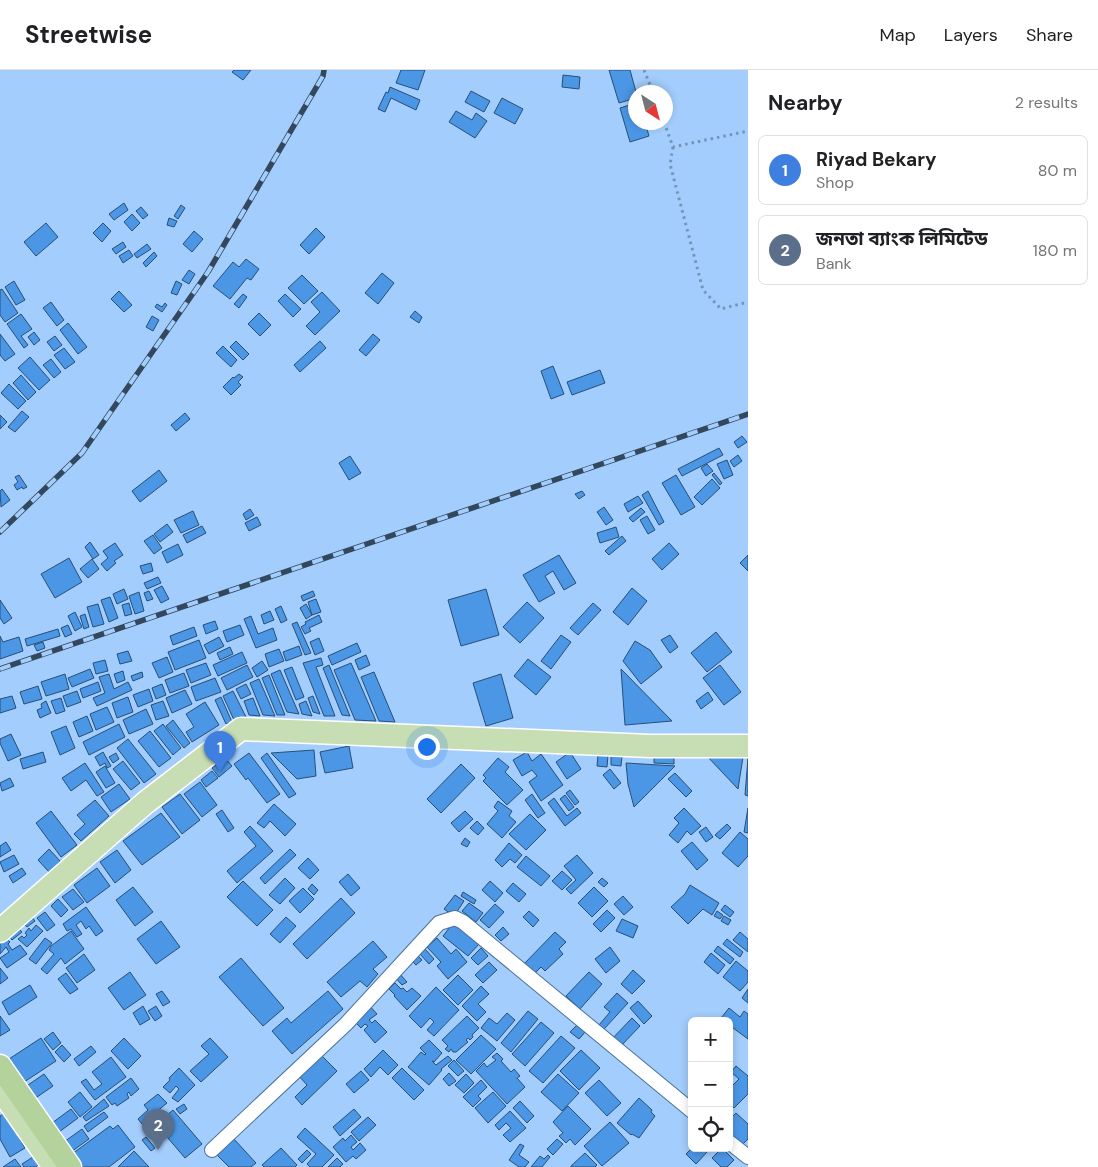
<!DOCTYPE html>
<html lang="en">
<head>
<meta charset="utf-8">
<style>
  :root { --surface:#fff; --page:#f2f2f2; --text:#202124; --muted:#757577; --line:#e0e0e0; --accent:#8c5a04 }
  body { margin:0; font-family:"DM Sans","Noto Sans Bengali",sans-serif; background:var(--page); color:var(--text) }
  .controls { position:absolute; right:15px; bottom:15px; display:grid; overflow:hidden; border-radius:8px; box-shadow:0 2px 8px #0003 }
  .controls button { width:45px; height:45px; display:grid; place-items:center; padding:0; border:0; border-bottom:1px solid var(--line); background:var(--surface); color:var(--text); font:25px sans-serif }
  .compass { position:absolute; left:628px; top:15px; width:45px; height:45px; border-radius:50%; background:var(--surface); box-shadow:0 2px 8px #0003; rotate:144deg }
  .you { position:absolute; left:426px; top:676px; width:18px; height:18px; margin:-12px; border:4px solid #fff; border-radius:50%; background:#1a73e8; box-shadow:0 0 0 8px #1a73e833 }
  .badge { display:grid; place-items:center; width:32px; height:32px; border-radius:50%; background:var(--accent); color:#fff; font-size:16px; font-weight:700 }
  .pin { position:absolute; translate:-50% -41px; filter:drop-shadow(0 1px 2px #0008) }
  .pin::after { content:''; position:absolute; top:26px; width:18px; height:15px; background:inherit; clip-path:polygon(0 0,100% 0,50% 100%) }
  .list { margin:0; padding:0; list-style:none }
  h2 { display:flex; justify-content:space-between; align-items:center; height:65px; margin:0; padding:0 20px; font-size:21px }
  h2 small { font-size:16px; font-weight:400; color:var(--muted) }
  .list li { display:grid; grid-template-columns:32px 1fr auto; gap:15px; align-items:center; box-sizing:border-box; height:70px; margin:0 10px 10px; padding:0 10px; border:1px solid var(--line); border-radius:8px }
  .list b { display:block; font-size:19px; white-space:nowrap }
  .list p { margin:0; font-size:16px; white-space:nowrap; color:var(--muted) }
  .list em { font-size:16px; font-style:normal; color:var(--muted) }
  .icon { flex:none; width:28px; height:28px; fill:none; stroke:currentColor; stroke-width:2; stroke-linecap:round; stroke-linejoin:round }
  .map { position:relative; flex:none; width:748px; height:1097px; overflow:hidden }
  header { display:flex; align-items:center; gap:30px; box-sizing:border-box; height:70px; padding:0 25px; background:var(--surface); border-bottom:1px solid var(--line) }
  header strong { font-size:24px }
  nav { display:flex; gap:28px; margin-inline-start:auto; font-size:18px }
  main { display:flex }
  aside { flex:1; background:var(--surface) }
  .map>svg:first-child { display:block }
</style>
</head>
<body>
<header>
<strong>Streetwise</strong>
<nav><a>Map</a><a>Layers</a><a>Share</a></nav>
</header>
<main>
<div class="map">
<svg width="748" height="1097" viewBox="0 0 748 1097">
  <rect width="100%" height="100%" fill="#a3cdfc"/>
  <g fill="#4b97e6" stroke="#284e76">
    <polygon points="234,0 251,0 243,10 232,2"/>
    <polygon points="401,0 425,0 418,20 396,13"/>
    <polygon points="609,0 630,0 636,22 636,28 619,33"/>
    <polygon points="563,5 580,7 579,19 562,17"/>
    <polygon points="390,17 420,30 416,40 391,28 385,42 378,39 386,22 388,23"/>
    <polygon points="471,21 490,31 484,42 465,32"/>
    <polygon points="502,28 523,39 515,54 494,43"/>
    <polygon points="636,33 636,52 645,52 649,66 630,72 620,38"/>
    <polygon points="456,41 472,50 476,43 487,51 475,68 449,52"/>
    <polygon points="124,133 128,140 114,150 109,144"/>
    <polygon points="181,135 185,138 178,149 174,146"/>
    <polygon points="141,137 148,145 143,149 136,141"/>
    <polygon points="132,144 140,153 132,161 124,152"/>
    <polygon points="169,148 177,151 174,157 167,155"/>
    <polygon points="46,153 58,167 36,186 24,172"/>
    <polygon points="103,153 111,161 102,172 93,163"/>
    <polygon points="316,158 325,167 309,184 300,175"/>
    <polygon points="194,161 203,169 192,182 183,174"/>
    <polygon points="123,172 126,177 116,184 112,179"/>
    <polygon points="147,174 151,179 137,188 134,184"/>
    <polygon points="129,180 133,186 123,193 119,186"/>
    <polygon points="154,182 157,186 146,197 143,193"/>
    <polygon points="246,189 259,199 251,210 247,208 230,229 213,216 233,192 239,197"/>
    <polygon points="189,200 195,204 189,214 182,210"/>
    <polygon points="382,203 394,213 378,234 365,223"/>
    <polygon points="302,205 318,221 304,234 288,218"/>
    <polygon points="14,211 25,230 16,235 5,217"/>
    <polygon points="176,211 182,214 177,225 171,223"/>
    <polygon points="2,219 18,243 5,252 0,245 0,220"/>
    <polygon points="119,221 132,235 124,242 111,229"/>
    <polygon points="322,222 340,241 315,265 306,256 320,242 311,232"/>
    <polygon points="243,224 247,227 239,238 234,234"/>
    <polygon points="285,224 301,239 293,247 278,231"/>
    <polygon points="51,232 64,250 57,256 43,238"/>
    <polygon points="165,233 167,235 162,242 155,237 157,234 162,237"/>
    <polygon points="415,241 422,247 419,253 410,247"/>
    <polygon points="259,243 271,255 260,266 248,254"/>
    <polygon points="21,244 32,259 21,266 28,275 24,278 7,254"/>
    <polygon points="152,246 159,250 153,261 146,257"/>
    <polygon points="68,253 87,277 78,284 60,260"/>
    <polygon points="34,262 40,270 34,275 28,267"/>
    <polygon points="0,264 15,284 5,291 0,285"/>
    <polygon points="373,264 380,270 366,286 359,280"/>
    <polygon points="55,266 62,275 54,281 47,272"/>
    <polygon points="236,271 249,284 243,290 230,277"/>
    <polygon points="320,271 326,278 300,302 294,295"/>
    <polygon points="223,276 237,290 231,297 216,283"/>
    <polygon points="64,278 75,292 65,299 54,285"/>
    <polygon points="30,287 50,310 39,320 18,298"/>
    <polygon points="51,289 61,302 54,308 43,295"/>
    <polygon points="553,296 564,324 551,329 541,301"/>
    <polygon points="600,300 605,313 572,325 567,312"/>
    <polygon points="239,304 243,307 238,312 241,315 231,325 223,317 233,307 234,308"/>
    <polygon points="21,305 36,322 28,330 13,313"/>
    <polygon points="9,314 26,331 18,339 1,323"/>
    <polygon points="22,341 29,347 15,362 8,357"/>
    <polygon points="185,343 190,349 176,361 171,355"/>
    <polygon points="0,345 7,352 0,359"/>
    <polygon points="742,366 747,372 738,378 734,372"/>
    <polygon points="719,378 723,385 682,406 678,399"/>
    <polygon points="738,385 742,391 734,397 730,391"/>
    <polygon points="350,386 361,403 349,410 339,393"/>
    <polygon points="727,390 733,405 724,409 717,394"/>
    <polygon points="707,394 713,401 706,406 701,398"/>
    <polygon points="159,400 167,411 140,432 132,421"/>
    <polygon points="714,403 722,413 720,415 712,405"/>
    <polygon points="19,405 27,417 23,419 22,417 17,420 14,415 18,412 15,407"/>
    <polygon points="676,405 695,437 681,445 662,413"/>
    <polygon points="712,409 720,418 702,435 694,427"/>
    <polygon points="2,419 10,430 1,437 0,421"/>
    <polygon points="582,421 585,425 579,429 575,424"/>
    <polygon points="648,421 664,452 659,455 642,425"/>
    <polygon points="638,426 643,433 628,442 624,434"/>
    <polygon points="604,437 613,450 606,455 597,442"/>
    <polygon points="641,438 645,442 633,452 629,448"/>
    <polygon points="250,439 254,445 246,450 243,444"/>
    <polygon points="193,441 199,455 181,463 174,450"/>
    <polygon points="647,446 655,460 648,464 640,450"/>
    <polygon points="257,447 261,455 249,461 245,453"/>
    <polygon points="167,454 173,462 160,472 154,464"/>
    <polygon points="202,456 206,463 187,473 183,465"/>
    <polygon points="616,457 619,467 600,473 597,463"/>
    <polygon points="153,465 162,478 154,484 144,471"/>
    <polygon points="622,466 626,471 609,485 605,481"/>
    <polygon points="90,472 99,485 93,489 85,477"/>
    <polygon points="115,473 123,485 114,491 116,493 107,501 101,494 108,488 103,481"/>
    <polygon points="669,473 679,484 662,500 652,489"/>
    <polygon points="178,474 183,485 167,493 162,482"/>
    <polygon points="559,485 576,513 564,520 553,501 545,506 555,523 539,532 523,505"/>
    <polygon points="748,485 748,501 740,493"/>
    <polygon points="69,488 82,512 55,528 41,504"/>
    <polygon points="92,489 99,499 88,508 80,499"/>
    <polygon points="151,493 153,501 143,504 140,496"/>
    <polygon points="158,507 161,513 147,519 144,513"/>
    <polygon points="162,516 169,529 161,533 154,520"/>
    <polygon points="632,518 647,531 628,555 613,542"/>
    <polygon points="124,519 128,529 117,534 113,524"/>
    <polygon points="486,519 499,565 461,576 448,530"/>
    <polygon points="149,521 153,529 147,531 144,523"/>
    <polygon points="313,521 315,526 303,531 301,526"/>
    <polygon points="139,522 144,541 135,544 129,526"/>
    <polygon points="110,527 118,548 109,552 101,530"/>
    <polygon points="316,529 321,542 312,545 308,532"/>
    <polygon points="0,530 12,548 4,554 0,548"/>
    <polygon points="527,532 544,548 520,573 503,557"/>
    <polygon points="129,533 132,544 125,546 122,535"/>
    <polygon points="593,533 601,540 578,565 570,558"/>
    <polygon points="98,534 104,554 93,557 87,537"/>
    <polygon points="306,534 312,545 306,549 300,538"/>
    <polygon points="281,536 287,550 281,553 275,539"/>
    <polygon points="270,541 274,550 264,554 261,545"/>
    <polygon points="75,542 82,557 75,561 68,546"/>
    <polygon points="85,544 89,557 84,559 80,546"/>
    <polygon points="319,545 322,552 309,558 311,561 305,564 301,557 306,554 305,552"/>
    <polygon points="251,546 258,564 273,558 277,570 256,578 244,549"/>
    <polygon points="215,551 218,559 206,564 203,555"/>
    <polygon points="297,552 311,583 305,585 292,554"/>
    <polygon points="68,555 72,564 65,567 61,558"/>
    <polygon points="240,555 244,565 227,572 223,561"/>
    <polygon points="194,557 197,566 173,575 170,566"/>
    <polygon points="58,559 60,566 27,576 25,569"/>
    <polygon points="716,562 732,582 707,602 691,583"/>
    <polygon points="561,565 571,572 551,599 541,591"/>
    <polygon points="670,565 678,577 670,583 661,570"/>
    <polygon points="0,566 3,572 19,567 23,581 0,589"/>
    <polygon points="219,567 224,576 209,584 204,575"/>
    <polygon points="319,568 324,581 315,585 310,572"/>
    <polygon points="199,570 206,588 175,600 168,582"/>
    <polygon points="635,571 650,580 662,597 641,614 623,591"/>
    <polygon points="43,572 45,578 37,581 34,575"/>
    <polygon points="357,573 361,582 332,595 328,586"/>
    <polygon points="299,576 302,585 286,591 283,582"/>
    <polygon points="230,577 233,584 220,590 217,583"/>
    <polygon points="279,579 284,591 269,597 265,584"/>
    <polygon points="128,581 132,591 120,594 117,584"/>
    <polygon points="242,582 247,593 218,606 213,595"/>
    <polygon points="366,585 370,595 359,600 355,590"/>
    <polygon points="167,587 173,602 159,608 152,593"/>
    <polygon points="321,588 323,595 316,597 335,646 324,646 303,593"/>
    <polygon points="528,589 551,607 536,625 514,606"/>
    <polygon points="105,590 108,601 96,604 93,593"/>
    <polygon points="262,591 268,600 257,607 252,598"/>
    <polygon points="206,593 211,605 191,613 186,600"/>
    <polygon points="351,593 376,651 355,650 334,600"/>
    <polygon points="247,595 253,607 227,620 221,608"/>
    <polygon points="329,595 350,646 342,645 323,598"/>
    <polygon points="720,595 741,622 724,635 703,608"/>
    <polygon points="292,597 304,627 296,630 284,600"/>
    <polygon points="90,599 94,608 72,617 68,608"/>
    <polygon points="621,599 672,651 625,655"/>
    <polygon points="280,600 299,644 287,642 271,604"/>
    <polygon points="123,601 125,610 117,613 114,604"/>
    <polygon points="142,602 143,607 133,611 131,606"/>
    <polygon points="374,602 395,652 379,651 361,607"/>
    <polygon points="184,603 189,616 170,623 165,610"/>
    <polygon points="65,604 69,619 46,626 41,612"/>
    <polygon points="109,604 114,619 128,612 132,620 97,636 93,628 105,623 99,607"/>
    <polygon points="501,604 513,648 486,656 473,613"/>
    <polygon points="269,605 285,645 277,645 262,608"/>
    <polygon points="215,608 221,622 196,631 191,617"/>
    <polygon points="259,609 275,646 263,645 250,613"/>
    <polygon points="98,612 101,621 83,628 80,619"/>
    <polygon points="162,614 166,625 156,629 152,618"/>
    <polygon points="246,614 251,624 241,629 236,619"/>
    <polygon points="38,616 42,629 24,634 20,622"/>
    <polygon points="149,619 153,631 138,637 133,625"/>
    <polygon points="185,620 192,634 172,643 166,628"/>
    <polygon points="77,621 81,632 67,637 63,626"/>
    <polygon points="233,621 246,647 234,650 223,626"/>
    <polygon points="708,622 713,630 701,639 696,631"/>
    <polygon points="12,626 16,638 0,643 0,629"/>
    <polygon points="313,626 320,644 313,642 308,628"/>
    <polygon points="128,627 133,642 117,648 112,633"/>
    <polygon points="221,627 232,652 226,654 215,630"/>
    <polygon points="61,628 65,641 56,644 51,631"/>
    <polygon points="253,628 260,646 249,645 244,631"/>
    <polygon points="46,631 51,643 40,648 37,640 42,638 41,634"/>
    <polygon points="163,631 169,646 156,650 151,635"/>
    <polygon points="306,631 312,646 302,644 299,634"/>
    <polygon points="205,632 219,655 192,672 186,662 194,657 186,644"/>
    <polygon points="107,637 114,652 96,660 90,644"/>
    <polygon points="146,639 153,654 129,664 123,650"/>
    <polygon points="87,646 93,661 79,667 73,652"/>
    <polygon points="173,650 190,673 184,678 166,656"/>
    <polygon points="119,654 125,667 89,685 83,672"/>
    <polygon points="163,654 181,678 173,685 154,661"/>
    <polygon points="66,656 75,678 60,685 51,662"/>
    <polygon points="150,661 171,688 159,697 138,671"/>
    <polygon points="11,664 21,685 8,691 0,673 0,669"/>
    <polygon points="128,669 156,704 144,713 117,678"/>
    <polygon points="349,676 353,698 325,703 320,682"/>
    <polygon points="314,680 316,706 297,709 271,683"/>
    <polygon points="43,682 46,692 23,699 20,689"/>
    <polygon points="103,682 111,696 107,698 105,693 100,696 95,687"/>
    <polygon points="527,682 532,691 541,684 563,715 541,731 529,712 537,706 532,700 522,706 513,690"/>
    <polygon points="570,682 581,699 567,709 556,692"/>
    <polygon points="116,683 119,689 113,693 109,687"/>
    <polygon points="249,683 280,724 267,733 248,708 246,710 234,694"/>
    <polygon points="267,683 296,724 289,728 261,688"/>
    <polygon points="598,685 608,685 607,697 597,696"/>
    <polygon points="611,685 622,686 621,696 611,695"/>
    <polygon points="706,685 743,687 738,719"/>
    <polygon points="654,686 674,687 674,694 654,693"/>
    <polygon points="225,688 232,696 219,707 212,698"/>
    <polygon points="498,688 509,697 505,702 523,720 507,735 483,711 486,708 483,705"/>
    <polygon points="748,688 748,726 745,725"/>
    <polygon points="123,691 140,713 131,720 113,699"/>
    <polygon points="85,693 104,722 97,726 86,710 71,721 62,708"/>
    <polygon points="626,693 675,696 634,737 628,714"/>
    <polygon points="461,694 475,708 441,743 427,729"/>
    <polygon points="105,696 115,713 106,718 96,702"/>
    <polygon points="610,699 621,713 614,719 603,705"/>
    <polygon points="212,701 218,708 206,717 201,710"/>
    <polygon points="675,703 692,721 686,727 668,709"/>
    <polygon points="10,708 14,716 2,721 0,713"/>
    <polygon points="200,712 217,735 202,747 184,724"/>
    <polygon points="119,714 130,729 111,742 101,727"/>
    <polygon points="570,720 579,732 575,735 566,723"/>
    <polygon points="180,724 200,750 182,764 162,737"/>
    <polygon points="532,724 545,743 538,748 525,730"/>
    <polygon points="565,725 574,737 569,741 560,729"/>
    <polygon points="554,728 567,746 577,738 581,743 565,756 548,733"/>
    <polygon points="95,730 109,746 81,771 74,764 85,754 77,745"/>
    <polygon points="498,731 512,741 509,746 516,752 502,768 487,754 498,741 494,737"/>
    <polygon points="274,734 296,754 285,766 270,751 264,758 257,753"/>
    <polygon points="684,738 701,756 691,765 687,761 678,773 669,765 679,753 674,748"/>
    <polygon points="748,738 748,763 744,762"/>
    <polygon points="222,740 234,758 228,762 216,744"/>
    <polygon points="51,741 77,775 61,787 36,753"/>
    <polygon points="465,741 473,749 459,762 451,753"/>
    <polygon points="161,743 180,767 142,795 123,771"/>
    <polygon points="530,744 546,760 526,780 509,764"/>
    <polygon points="477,751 484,758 478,765 470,758"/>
    <polygon points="727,754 731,758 720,769 715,765"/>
    <polygon points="250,756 273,781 237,813 227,801 256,776 244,762"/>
    <polygon points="706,757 713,767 706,772 699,762"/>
    <polygon points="740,762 748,769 748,786 738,797 722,783"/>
    <polygon points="465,768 470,772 467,777 461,774"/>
    <polygon points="6,772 11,780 0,787 0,776"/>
    <polygon points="692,772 708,790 697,800 681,781"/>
    <polygon points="509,773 522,785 515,793 510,789 502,797 495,790"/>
    <polygon points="49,779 61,792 50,803 38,790"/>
    <polygon points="290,779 296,785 265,814 260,808"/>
    <polygon points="117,780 131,800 115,813 100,792"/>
    <polygon points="14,785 19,794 4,802 0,792"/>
    <polygon points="577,785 593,803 571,824 566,819 576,810 564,796"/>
    <polygon points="526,786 550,806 541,816 517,797"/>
    <polygon points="308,788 319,800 310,809 298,798"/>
    <polygon points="22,798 26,804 13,813 9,806"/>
    <polygon points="97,798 110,816 87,833 74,815"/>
    <polygon points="562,801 572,810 562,820 552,811"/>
    <polygon points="348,804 360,818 351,826 339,812"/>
    <polygon points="285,808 295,818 280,834 269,825"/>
    <polygon points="602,808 608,813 604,817 598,812"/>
    <polygon points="243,811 273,840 257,856 227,827"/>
    <polygon points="490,811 503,823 495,832 482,820"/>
    <polygon points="513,813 526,824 519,832 506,821"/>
    <polygon points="312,814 318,820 314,825 308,819"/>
    <polygon points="690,815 719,833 712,845 703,839 688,854 671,837 685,824"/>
    <polygon points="133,817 153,842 135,856 116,830"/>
    <polygon points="594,817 608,831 592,847 578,833"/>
    <polygon points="303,818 314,829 300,843 289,831"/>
    <polygon points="73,819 84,832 73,840 62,827"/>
    <polygon points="463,822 476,830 474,834 461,826"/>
    <polygon points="455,825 464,831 454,846 444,839"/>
    <polygon points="623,826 633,837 624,845 614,834"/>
    <polygon points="341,828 355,843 307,889 293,874"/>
    <polygon points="58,829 68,840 61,847 51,836"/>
    <polygon points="469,833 483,843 476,852 462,841"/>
    <polygon points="495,834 504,842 489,858 480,850"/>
    <polygon points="725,835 734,842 730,847 721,840"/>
    <polygon points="86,837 103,861 96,866 89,856 86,859 81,851 76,855 82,864 77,867 71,859 67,861 63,854"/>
    <polygon points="607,840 615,848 601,862 593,854"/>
    <polygon points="529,841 539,850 533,857 523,847"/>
    <polygon points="717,841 723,845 720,849 714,846"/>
    <polygon points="45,842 55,855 47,861 37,848"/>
    <polygon points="31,846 35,851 27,857 23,853"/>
    <polygon points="724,846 731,850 728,855 721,851"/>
    <polygon points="286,847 296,856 280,873 270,864"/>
    <polygon points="622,849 638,856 633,868 616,861"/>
    <polygon points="161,851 180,877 156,894 137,869"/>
    <polygon points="453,853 479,874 468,886 443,866"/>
    <polygon points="36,855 43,861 27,877 18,869 22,866 24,868 27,865 25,863 29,858 31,861"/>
    <polygon points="17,857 22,862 12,870 8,865"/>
    <polygon points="503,857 509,864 501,871 495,865"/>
    <polygon points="71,861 84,879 65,894 61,888 47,904 41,899 54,884 49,880 51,876"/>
    <polygon points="555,862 566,872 559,879 563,884 545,901 541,897 532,906 522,896"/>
    <polygon points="740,862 748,869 748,882 733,870"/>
    <polygon points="4,867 10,872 8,874 12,880 20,875 27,884 7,898 0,888 9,882 6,877 0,884 0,872"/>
    <polygon points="45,868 52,873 36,894 29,889"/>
    <polygon points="437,868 451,884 456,879 467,892 448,909 437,896 441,892 427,877"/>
    <polygon points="727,869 743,882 740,887 723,874"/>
    <polygon points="373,871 387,887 373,899 378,904 367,917 360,911 341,927 327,912"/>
    <polygon points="718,876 734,889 730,894 714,881"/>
    <polygon points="610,877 620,891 606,903 595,889"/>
    <polygon points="481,878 488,886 478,895 471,888"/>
    <polygon points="425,879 434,889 429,894 420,884"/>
    <polygon points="711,883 725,895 718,904 704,892"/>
    <polygon points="84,884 95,900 77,913 66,898"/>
    <polygon points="418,886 422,890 416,895 412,891"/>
    <polygon points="241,888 284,938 263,956 219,907"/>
    <polygon points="736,891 748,901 748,912 740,921 723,907"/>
    <polygon points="489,892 497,900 483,913 475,905"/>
    <polygon points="0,898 8,908 0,914"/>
    <polygon points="633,900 645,911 632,924 621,914"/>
    <polygon points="130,902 146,925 124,940 108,918"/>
    <polygon points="398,902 407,912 402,915 394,906"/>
    <polygon points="589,902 602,914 580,939 566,926"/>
    <polygon points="66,903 78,919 70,924 58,909"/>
    <polygon points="458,905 473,920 458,935 443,920"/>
    <polygon points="395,913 401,919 403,918 407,922 412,918 421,926 407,940 394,926 395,925 389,919"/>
    <polygon points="30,915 37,927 9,945 2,932"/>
    <polygon points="481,916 489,924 478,934 486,942 477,951 462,936"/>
    <polygon points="436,917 459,940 434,966 427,960 434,952 430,948 421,958 409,946"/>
    <polygon points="748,919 748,933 742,928"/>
    <polygon points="162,921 170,932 163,936 156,924"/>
    <polygon points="328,921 343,939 292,984 272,961 287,948 291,953"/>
    <polygon points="617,923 628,933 604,959 599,955 610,942 604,937"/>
    <polygon points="638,931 652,946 644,954 630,938"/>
    <polygon points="368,934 377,944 369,950 372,953 375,950 387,962 375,973 364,960 368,956 365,954 361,958 352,949"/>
    <polygon points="143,936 150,949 140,955 133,943"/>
    <polygon points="156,936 162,946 155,951 148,941"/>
    <polygon points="729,938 740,947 744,941 748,944 748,969 729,955 729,951 724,951 721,948"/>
    <polygon points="528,941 538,949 511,982 501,973"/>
    <polygon points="507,943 515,950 497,971 481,958 489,948 497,954"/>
    <polygon points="0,946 10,960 0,966"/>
    <polygon points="467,946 479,958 472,965 473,967 470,970 468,968 466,970 468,972 456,982 453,982 451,979 449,982 445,979 448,976 442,970"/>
    <polygon points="632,948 640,956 619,978 611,970"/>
    <polygon points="541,952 554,963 525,996 512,984"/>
    <polygon points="578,954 586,961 579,969 570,962"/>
    <polygon points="53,962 61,973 53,980 44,969"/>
    <polygon points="481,965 496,979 471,1004 456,990"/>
    <polygon points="561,966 575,978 543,1013 529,1001"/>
    <polygon points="41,968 56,991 21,1014 6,991"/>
    <polygon points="124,968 141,986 128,999 111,981"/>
    <polygon points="210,968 228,987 201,1012 190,1001 209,984 201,976"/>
    <polygon points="429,970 442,983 434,992 432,991 436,995 448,986 452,990 441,999 442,1000 429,1015 408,997 421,982 425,985 426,984 420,978"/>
    <polygon points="62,975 71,985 64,992 55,982"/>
    <polygon points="91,976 96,982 79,996 74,989"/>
    <polygon points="383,980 398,995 388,1005 380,997 371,1007 364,999"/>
    <polygon points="581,980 600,998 579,1020 560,1001"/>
    <polygon points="497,983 503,989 501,991 511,1002 514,999 520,1006 517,1008 525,1017 507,1034 476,1001 484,993 487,997 496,990 492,987"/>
    <polygon points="321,985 337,1001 302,1035 295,1027 307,1015 298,1005"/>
    <polygon points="111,987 126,1007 95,1030 81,1012 86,1009 94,1020 102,1014 92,1002"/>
    <polygon points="454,990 464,1001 458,1006 448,996"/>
    <polygon points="736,996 748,1006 748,1024 734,1038 729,1034 729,1019 739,1009 731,1002"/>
    <polygon points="179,998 195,1015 178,1032 172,1028 179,1019 176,1016 170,1023 163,1017 170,1010 169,1008"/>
    <polygon points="402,998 424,1020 414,1030 392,1008"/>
    <polygon points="361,1001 369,1010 354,1023 346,1014"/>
    <polygon points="449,1003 456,1011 449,1016 443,1009"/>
    <polygon points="44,1004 53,1016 27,1034 18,1022"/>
    <polygon points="466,1004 474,1013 464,1023 455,1015"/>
    <polygon points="558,1004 579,1023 562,1041 541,1022"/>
    <polygon points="131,1008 139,1019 131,1026 129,1022 127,1024 129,1028 117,1036 115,1033 112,1035 106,1027"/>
    <polygon points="481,1010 487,1017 478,1026 481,1029 473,1037 463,1027"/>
    <polygon points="599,1010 621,1033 607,1046 585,1023"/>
    <polygon points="80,1022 92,1037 80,1047 68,1032"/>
    <polygon points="493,1022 506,1036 488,1053 475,1038"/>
    <polygon points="158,1024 167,1033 142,1054 138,1049 148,1040 144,1035"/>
    <polygon points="639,1028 652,1040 651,1042 655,1046 639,1068 632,1064 631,1065 617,1053"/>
    <polygon points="104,1029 109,1036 86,1051 83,1047"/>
    <polygon points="520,1031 534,1046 527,1053 513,1038"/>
    <polygon points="184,1034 187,1039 180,1044 176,1039"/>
    <polygon points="568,1036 591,1059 575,1075 570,1069 566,1073 559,1066 563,1063 553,1052"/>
    <polygon points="71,1039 78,1048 55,1065 48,1056"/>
    <polygon points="354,1039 361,1047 340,1066 333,1057"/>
    <polygon points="173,1040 202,1074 185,1088 156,1054"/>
    <polygon points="510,1041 526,1058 510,1072 503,1065 511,1058 506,1053 499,1060 495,1055"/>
    <polygon points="104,1042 108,1047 88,1062 84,1056"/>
    <polygon points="5,1043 25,1078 10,1087 0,1069 0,1046"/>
    <polygon points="736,1043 748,1054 748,1069 741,1076 729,1064 729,1050"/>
    <polygon points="368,1047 376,1055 359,1071 351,1062"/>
    <polygon points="610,1052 629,1073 602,1096 584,1076"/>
    <polygon points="118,1055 135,1077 109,1097 74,1097 72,1084 110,1056 113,1059"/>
    <polygon points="305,1058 334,1085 322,1097 310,1097 307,1094 316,1084 297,1067"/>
    <polygon points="82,1059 89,1069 71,1082 64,1072"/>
    <polygon points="351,1065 357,1072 351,1077 353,1080 360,1073 366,1080 356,1089 353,1086 346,1092 333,1077 343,1068 345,1071"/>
    <polygon points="146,1067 155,1078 151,1081 142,1070"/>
    <polygon points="233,1068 256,1093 251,1097 229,1097 216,1084"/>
    <polygon points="557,1069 563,1074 553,1085 547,1079"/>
    <polygon points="520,1074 524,1076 519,1085 529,1092 525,1097 519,1097 509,1090"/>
    <polygon points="281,1078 297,1095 295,1097 264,1097 262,1095"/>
    <polygon points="692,1078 704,1078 707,1082 696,1094 686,1084"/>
    <polygon points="722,1078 734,1090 727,1097 721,1097 712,1088"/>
    <polygon points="307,1080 311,1084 302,1093 298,1089"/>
    <polygon points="134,1081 149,1097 118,1097"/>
    <polygon points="585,1083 597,1095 595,1097 571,1097 571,1096"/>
    <polygon points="548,1085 550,1087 542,1097 531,1097 540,1086 544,1089"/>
    <polygon points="33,1087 38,1095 36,1097 24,1097 22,1094"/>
    <polygon points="337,1088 343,1094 340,1097 328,1097"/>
    <polygon points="15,1089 21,1097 3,1097"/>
  </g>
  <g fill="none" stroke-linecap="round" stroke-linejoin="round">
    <defs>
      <g id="minor">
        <polyline points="729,1072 748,1087"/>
        <polyline points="212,1080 346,954 439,853 455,848 463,852 692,1041"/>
      </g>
      <g id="primary">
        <polyline points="0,861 145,733 241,659 650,676 748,676"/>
        <polyline points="0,1019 54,1097"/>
      </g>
      <polyline id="trunk" points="0,996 70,1097"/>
    </defs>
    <use href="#minor" stroke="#4a719b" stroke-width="16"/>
    <use href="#primary" stroke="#fff" stroke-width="25"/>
    <use href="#trunk" stroke="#fff" stroke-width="25"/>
    <g stroke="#7495ba" stroke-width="3" stroke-dasharray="2.5 4" stroke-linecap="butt">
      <polyline points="644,0 653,22"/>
      <polyline points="664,52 673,77 748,61"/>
      <polyline points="673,77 670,94 703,220 721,239 748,232"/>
    </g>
    <use href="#minor" stroke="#fff" stroke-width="14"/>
    <use href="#primary" stroke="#c7ddb4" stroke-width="22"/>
    <use href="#trunk" stroke="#b4d29b" stroke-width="22"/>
    <defs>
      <g id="rail">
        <polyline points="0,462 82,383 208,202 323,6 324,0"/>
        <polyline points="0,599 748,344"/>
      </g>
    </defs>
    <use href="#rail" stroke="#33475d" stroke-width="5.5"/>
    <use href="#rail" stroke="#a3cdfc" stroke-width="4" stroke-dasharray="11" stroke-linecap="butt"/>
  </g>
</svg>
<div class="controls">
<button>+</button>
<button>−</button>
<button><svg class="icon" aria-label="locate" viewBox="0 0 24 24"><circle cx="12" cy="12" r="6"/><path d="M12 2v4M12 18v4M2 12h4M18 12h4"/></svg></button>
</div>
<svg class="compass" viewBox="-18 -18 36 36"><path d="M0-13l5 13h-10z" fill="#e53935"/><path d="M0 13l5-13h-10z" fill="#757577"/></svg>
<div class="you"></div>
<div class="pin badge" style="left:220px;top:702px;background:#3f7fe0">1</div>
<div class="pin badge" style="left:158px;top:1080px;background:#5c6f8a">2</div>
</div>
<aside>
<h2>Nearby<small>2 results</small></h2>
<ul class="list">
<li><span class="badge" style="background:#3f7fe0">1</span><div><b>Riyad Bekary</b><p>Shop</p></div><em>80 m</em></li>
<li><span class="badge" style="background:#5c6f8a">2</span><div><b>জনতা ব্যাংক লিমিটেড</b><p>Bank</p></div><em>180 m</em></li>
</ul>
</aside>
</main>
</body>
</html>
